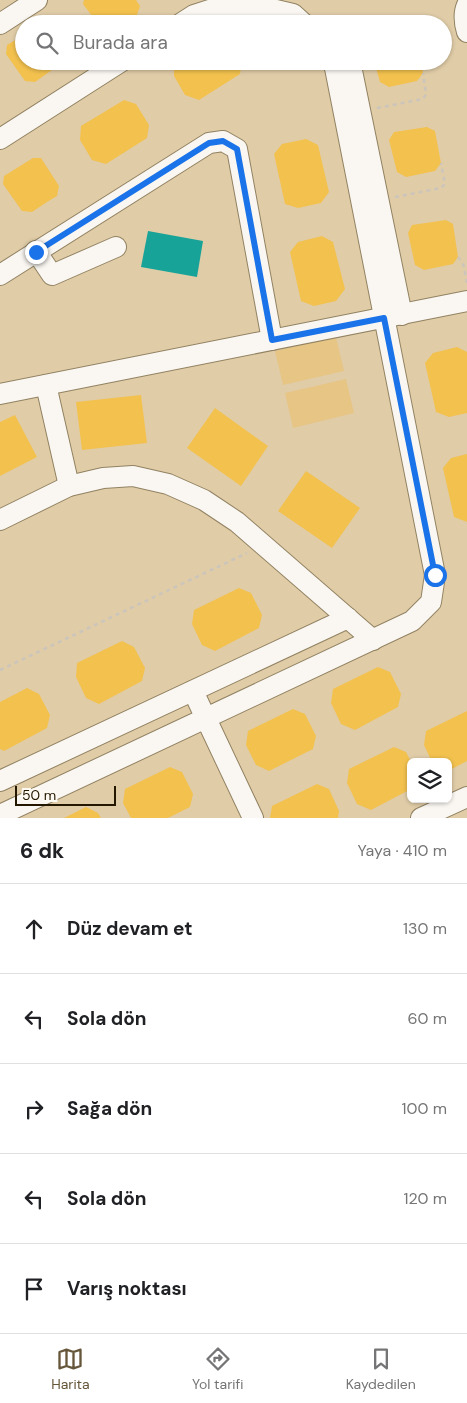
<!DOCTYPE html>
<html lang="tr">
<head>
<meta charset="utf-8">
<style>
  :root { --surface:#fff; --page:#f6f6f6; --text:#202124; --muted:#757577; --line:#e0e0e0; --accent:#66563a }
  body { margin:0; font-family:"DM Sans",sans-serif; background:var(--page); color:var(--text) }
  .controls { position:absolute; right:15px; bottom:15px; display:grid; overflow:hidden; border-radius:8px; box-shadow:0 1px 4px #0004 }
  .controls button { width:45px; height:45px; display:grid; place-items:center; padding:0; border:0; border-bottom:1px solid var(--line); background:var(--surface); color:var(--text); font:25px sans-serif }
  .scale { position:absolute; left:15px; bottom:12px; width:101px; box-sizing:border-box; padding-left:5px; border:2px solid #241700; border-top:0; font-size:14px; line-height:18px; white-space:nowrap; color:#241700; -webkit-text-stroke:4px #fdf9f3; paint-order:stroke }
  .stop { position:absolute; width:15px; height:15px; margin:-11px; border:4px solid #1a73e8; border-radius:50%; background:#fff }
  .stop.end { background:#1a73e8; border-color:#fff; box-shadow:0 1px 5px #0008 }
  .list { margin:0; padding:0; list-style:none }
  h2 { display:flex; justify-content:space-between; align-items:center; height:65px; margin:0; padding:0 20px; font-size:21px }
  h2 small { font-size:16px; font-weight:400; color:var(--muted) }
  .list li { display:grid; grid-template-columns:32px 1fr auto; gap:15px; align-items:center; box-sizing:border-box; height:90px; padding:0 20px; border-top:1px solid var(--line) }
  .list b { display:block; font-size:19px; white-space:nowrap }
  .list em { font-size:16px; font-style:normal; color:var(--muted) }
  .icon { flex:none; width:28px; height:28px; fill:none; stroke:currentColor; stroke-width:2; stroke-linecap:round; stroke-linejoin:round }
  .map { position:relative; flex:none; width:467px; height:818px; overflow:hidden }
  .search { position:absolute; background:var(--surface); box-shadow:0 1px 4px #0004; left:15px; right:15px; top:15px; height:55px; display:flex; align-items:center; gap:12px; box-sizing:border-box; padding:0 18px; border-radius:28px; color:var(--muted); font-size:19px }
  .sheet { height:515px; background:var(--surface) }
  nav { display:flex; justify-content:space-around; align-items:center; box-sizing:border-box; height:70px; border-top:1px solid var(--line); background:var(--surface); font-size:14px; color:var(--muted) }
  nav a { display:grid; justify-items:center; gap:2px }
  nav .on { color:var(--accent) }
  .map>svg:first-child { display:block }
</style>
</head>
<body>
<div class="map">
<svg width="467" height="818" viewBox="0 0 467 818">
  <rect width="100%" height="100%" fill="#e0cca7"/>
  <g fill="#e6c585">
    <polygon points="336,337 344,371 283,385 275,351"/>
    <polygon points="346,379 354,413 293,428 285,393"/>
  </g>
  <g fill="#f2c14e">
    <polygon points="84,0 136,0 140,6 137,15 124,24 98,24 83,4"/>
    <polygon points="24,35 24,61 61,61 59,65 35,82 25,81 6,54 7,45"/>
    <polygon points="175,61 242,61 240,74 199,100 185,95 174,76 174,62"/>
    <polygon points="374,61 421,61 423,73 417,81 389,87 380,82"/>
    <polygon points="124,100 136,104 149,125 147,138 106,164 92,160 80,140 81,126"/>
    <polygon points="427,127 435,131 441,163 435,171 406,177 397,172 389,140 394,132"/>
    <polygon points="306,139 318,145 329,192 321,203 298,208 285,204 274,154 282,144"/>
    <polygon points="33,158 41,158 59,186 57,196 47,202 32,212 22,211 3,184 4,176"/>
    <polygon points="446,220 453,224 458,257 453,264 424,270 415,265 408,233 412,225"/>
    <polygon points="322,236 333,242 345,289 336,301 314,306 301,301 290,252 298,242"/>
    <polygon points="457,347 467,352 467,413 449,417 436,412 425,363 433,353"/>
    <polygon points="141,395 147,443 82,450 76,402"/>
    <polygon points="215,408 268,446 241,486 187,448"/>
    <polygon points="15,415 37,457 0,476 0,422"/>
    <polygon points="467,454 467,522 454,517 443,468 451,458"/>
    <polygon points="306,471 360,508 332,548 278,511"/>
    <polygon points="239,588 251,593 262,615 259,628 215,651 202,645 192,624 194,610"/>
    <polygon points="122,641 134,647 145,668 142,681 99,704 86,698 76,677 77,663"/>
    <polygon points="378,667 390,672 401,694 398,707 355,730 341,724 331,703 333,689"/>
    <polygon points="27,688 39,694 50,715 47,728 4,751 0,749 0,702"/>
    <polygon points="293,709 305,714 316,736 313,749 269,771 256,765 246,745 248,731"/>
    <polygon points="467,711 467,761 448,771 448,762 432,762 424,745 426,731"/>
    <polygon points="394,747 406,752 411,762 411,789 371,810 357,804 347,783 349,769"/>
    <polygon points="170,767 182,772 193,794 190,807 168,818 131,818 123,803 125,789"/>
    <polygon points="317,784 329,789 339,811 338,818 270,818 272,806"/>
    <polygon points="86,807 98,813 101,818 64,818"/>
  </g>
  <polygon fill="#17a398" points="148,231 203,241 197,277 141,267"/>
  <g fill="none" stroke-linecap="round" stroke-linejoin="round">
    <defs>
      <g id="minor">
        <path d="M467,5C463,14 464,22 467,32"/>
        <polyline points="0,24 37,0"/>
        <polyline points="180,24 194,15 225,5 255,5 293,14 304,24"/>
        <polyline points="350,61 402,315"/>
        <polyline points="0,139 122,61"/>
        <polyline points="36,251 52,275 116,247"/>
        <polyline points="0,275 209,143 223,141 237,149 272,340"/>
        <polyline points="46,385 69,486"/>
        <polyline points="0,394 467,301"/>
        <polyline points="0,520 69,486 103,478 133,476 168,484 204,500 237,522 373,640"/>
        <polyline points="193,691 253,818"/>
        <polyline points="0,781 348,618"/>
        <polyline points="0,815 412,621 431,602 435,575 335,68 332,61"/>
        <polyline points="421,818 467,797"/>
      </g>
    </defs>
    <use href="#minor" stroke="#918262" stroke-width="22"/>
    <g stroke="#ccc5bb" stroke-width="2.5" stroke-dasharray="4 4" stroke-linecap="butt">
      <polyline points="377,108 423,99 426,94 423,73"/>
      <polyline points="395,197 441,188 445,184 441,163"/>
      <polyline points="458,257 463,263 467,283"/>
      <polyline points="0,670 247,553"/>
    </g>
    <use href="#minor" stroke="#faf7f2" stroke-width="20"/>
  </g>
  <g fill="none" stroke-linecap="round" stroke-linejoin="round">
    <polyline stroke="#1a73e8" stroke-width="6" points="36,252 209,143 223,141 237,149 272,340 384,318 435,575"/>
  </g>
</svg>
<div class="controls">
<button><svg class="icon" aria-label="layers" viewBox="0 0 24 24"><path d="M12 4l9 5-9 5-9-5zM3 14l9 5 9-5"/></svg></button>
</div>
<div class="scale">50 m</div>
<div class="stop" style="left:435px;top:575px"></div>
<div class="stop end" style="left:36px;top:252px"></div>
<div class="search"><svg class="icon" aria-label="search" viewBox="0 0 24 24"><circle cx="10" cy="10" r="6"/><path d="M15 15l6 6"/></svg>Burada ara</div>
</div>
<section class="sheet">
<h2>6 dk<small>Yaya · 410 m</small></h2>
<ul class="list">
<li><svg class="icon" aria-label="ahead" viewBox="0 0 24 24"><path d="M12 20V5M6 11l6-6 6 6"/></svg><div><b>Düz devam et</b></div><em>130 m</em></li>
<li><svg class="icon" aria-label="left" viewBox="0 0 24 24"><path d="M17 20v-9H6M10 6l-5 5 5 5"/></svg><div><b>Sola dön</b></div><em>60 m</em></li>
<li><svg class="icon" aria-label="right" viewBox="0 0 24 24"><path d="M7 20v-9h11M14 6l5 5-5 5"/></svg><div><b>Sağa dön</b></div><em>100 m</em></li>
<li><svg class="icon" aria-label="left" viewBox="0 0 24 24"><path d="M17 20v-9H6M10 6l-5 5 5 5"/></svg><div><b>Sola dön</b></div><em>120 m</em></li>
<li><svg class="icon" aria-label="arrive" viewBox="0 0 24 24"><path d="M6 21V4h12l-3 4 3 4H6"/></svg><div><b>Varış noktası</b></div></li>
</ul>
</section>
<nav>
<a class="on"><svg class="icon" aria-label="map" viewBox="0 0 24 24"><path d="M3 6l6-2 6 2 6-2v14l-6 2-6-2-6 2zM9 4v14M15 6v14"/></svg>Harita</a>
<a><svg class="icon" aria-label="directions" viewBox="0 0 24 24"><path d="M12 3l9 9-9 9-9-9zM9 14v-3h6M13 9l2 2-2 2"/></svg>Yol tarifi</a>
<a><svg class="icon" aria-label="saved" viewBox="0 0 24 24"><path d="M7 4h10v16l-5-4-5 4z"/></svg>Kaydedilen</a>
</nav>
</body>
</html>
